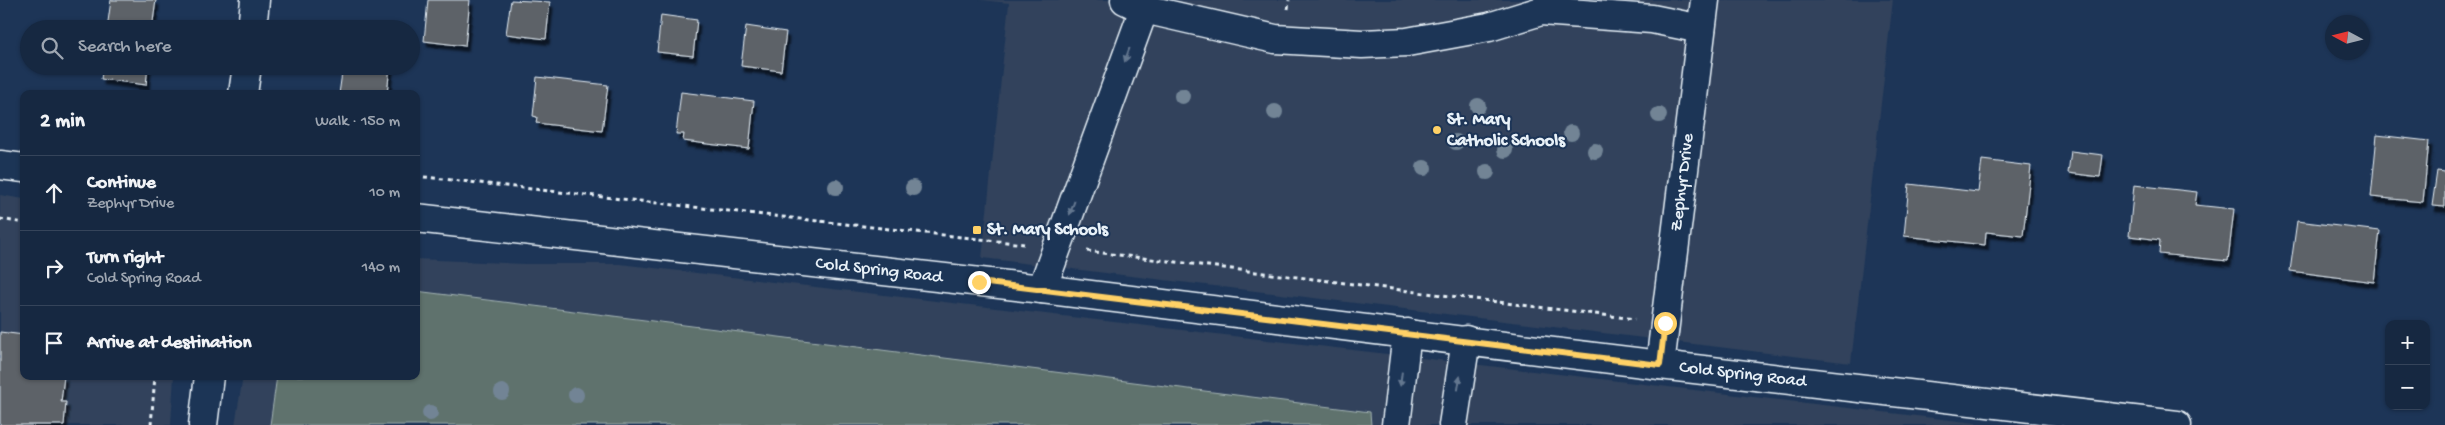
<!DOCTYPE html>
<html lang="en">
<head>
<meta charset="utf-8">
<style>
  :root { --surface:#162841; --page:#23344c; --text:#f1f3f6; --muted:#9ea6b1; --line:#35445a }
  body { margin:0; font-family:"Gochi Hand",sans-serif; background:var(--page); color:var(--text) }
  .controls { position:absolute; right:15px; bottom:15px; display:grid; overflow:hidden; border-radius:10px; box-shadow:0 1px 4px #0004 }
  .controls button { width:45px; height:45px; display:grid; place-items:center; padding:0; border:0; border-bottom:1px solid var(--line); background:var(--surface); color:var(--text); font:25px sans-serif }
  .compass { position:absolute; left:2325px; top:15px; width:45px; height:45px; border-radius:50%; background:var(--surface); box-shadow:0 1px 4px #0004; rotate:277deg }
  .stop { position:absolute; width:15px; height:15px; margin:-11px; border:4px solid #ffd166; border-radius:50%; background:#fff }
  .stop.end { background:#ffd166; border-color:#fff; box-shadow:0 1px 5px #0008 }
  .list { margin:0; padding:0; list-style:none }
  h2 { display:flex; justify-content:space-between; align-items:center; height:65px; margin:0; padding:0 20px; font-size:21px }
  h2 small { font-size:16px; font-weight:400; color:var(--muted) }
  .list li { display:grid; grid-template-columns:32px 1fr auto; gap:15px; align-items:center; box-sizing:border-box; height:75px; padding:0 20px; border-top:1px solid var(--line) }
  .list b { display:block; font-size:19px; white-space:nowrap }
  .list p { margin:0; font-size:16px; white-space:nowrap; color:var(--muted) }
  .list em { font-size:16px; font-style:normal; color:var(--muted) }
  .icon { flex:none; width:28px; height:28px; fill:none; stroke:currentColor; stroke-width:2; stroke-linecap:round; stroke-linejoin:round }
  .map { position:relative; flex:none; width:2445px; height:425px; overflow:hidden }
  .search { position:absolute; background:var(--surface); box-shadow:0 1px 4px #0004; left:20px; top:20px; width:400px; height:55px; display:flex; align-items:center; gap:12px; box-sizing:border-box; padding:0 18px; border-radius:28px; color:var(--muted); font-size:19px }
  .panel { position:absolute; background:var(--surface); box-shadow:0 1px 4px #0004; left:20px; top:90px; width:400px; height:290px; border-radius:10px }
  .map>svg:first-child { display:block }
</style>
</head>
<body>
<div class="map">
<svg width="2445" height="425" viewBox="0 0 2445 425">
  <defs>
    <filter id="shadow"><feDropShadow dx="3" dy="5.5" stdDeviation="1" flood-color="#0009"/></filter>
  </defs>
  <rect width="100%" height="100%" fill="#1d3557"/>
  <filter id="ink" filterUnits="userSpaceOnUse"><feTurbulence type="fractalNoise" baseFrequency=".02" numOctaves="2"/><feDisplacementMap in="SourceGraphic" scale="10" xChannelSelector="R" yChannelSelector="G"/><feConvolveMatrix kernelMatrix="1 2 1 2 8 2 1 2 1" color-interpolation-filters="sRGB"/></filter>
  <g filter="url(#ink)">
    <g fill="#30425c">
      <polygon points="980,0 1893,0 1851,363 982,258 1009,3"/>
      <polygon points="0,195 24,199 24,376 174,376 171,425 0,425"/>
      <polygon points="416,259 525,264 620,264 1993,425 235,425 243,376 416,376"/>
    </g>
    <polygon fill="#5e726d" stroke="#a3b2b2" points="416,291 1370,412 1371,425 270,425 277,376 416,376"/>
    <g fill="#5d6268" stroke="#e8f1f8" filter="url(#shadow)">
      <polygon points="111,0 156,0 152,29 107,29"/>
      <polygon points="428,0 470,0 465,46 424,41"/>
      <polygon points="511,0 550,2 546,39 506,34"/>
      <polygon points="661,15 697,20 693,56 657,52"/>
      <polygon points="746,26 786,32 781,71 741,66"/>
      <polygon points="103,66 148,66 146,85 101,79"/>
      <polygon points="343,66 390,66 387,94 339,94"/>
      <polygon points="537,77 608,85 602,131 536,123 537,117 533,116"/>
      <polygon points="681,92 754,101 749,149 683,141 684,134 676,134"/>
      <polygon points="2377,135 2429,141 2423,202 2371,197"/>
      <polygon points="2071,151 2103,155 2100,177 2068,173"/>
      <polygon points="1982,160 2031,166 2023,236 1986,232 1985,245 1904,236 1909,184 1978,192"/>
      <polygon points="2437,171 2445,172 2445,207 2432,206"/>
      <polygon points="2134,185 2197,192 2195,205 2234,209 2228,261 2159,254 2160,240 2129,236"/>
      <polygon points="2297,221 2380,231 2374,282 2290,271"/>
      <polygon points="0,332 24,335 24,376 64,376 61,402 66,402 64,425 0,425"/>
    </g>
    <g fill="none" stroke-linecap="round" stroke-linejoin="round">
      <defs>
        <g id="minor">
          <polyline points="1125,0 1144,9 1275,39 1362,44 1407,42 1489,27 1541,11 1652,19 1701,29"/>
          <polyline points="0,165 24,168"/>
          <path id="s1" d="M416,218L1042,289L1660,365L2177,425"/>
          <polyline points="1042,289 1144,9"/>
          <path id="s2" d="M1660,365L1705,0"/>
          <polyline points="1396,425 1407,333"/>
          <polyline points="1453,425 1466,340"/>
        </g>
        <g id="major">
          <polyline points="252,29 255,0"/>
          <polyline points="243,94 247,66"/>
          <polyline points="203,425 209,376"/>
        </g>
      </defs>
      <use href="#minor" stroke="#e8f1f8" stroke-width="31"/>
      <use href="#major" stroke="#e8f1f8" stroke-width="31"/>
      <g stroke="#e8f1f8" stroke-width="3" stroke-dasharray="4 4" stroke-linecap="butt">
        <polyline points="1288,9 1289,0"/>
        <polyline points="416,176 1024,244"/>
        <polyline points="0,219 24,223"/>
        <polyline points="1087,251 1635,319"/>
        <polyline points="151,425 155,376"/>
      </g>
      <use href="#minor" stroke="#1d3557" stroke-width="28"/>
      <use href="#major" stroke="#1d3557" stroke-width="28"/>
    </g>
    <g fill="#728495">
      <circle cx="1182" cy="96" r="8"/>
      <circle cx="1478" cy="106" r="8"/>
      <circle cx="1275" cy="112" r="8"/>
      <circle cx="1659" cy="115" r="8"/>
      <circle cx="1571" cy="133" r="8"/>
      <circle cx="1456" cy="142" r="8"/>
      <circle cx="1505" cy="150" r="8"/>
      <circle cx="1595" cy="151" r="8"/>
      <circle cx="1424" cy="168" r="8"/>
      <circle cx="1487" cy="172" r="8"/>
      <circle cx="836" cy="187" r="8"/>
      <circle cx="913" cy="188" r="8"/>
      <circle cx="502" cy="392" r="8"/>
      <circle cx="576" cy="395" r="8"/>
      <circle cx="430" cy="413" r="8"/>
    </g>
    <defs><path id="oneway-solid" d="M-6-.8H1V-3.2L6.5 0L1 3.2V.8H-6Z" transform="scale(1.25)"/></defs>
    <g fill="#64778f">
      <use href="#oneway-solid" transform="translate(1127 55) rotate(110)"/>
      <use href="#oneway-solid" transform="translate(1072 208) rotate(110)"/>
      <use href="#oneway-solid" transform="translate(1401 379) rotate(97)"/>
      <use href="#oneway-solid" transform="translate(1459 383) rotate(-81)"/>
    </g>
  </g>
  <g fill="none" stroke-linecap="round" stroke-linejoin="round" filter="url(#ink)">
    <polyline stroke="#ffd166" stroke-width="6" points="979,282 1660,365 1665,323"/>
  </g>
  <g fill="#ffd166" stroke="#1d3557" stroke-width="2">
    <circle cx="1437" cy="130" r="5"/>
    <rect x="972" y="225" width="10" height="10" rx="2.5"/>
  </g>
  <g text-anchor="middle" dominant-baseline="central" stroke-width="4" stroke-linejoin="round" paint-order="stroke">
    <g font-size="18" font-weight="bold" fill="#e8f1f8" stroke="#1d3557" text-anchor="start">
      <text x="1447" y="120">St. Mary<tspan x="1447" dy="21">Catholic Schools</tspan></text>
      <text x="987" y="230">St. Mary Schools</text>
    </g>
    <g font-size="18" fill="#e8f1f8" stroke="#1d3557">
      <text stroke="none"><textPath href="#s2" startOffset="184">Zephyr Drive</textPath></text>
      <text stroke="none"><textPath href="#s1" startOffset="466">Cold Spring Road</textPath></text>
      <text stroke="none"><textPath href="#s1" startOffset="1336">Cold Spring Road</textPath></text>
    </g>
  </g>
</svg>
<div class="controls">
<button>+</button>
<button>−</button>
</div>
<svg class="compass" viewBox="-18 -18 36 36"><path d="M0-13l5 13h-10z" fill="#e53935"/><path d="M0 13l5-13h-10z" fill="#9ea6b1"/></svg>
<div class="stop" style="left:1665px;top:323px"></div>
<div class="stop end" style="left:979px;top:282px"></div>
<div class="search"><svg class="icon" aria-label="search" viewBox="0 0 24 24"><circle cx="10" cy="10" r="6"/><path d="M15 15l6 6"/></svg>Search here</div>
<section class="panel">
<h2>2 min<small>Walk · 150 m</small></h2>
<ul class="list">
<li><svg class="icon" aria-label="ahead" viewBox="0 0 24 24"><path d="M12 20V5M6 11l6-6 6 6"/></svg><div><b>Continue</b><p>Zephyr Drive</p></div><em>10 m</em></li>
<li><svg class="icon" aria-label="right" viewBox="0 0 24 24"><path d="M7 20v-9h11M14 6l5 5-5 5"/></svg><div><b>Turn right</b><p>Cold Spring Road</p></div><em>140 m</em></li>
<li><svg class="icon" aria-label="arrive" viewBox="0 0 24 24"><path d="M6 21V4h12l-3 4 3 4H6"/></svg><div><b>Arrive at destination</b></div></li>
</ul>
</section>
</div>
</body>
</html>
